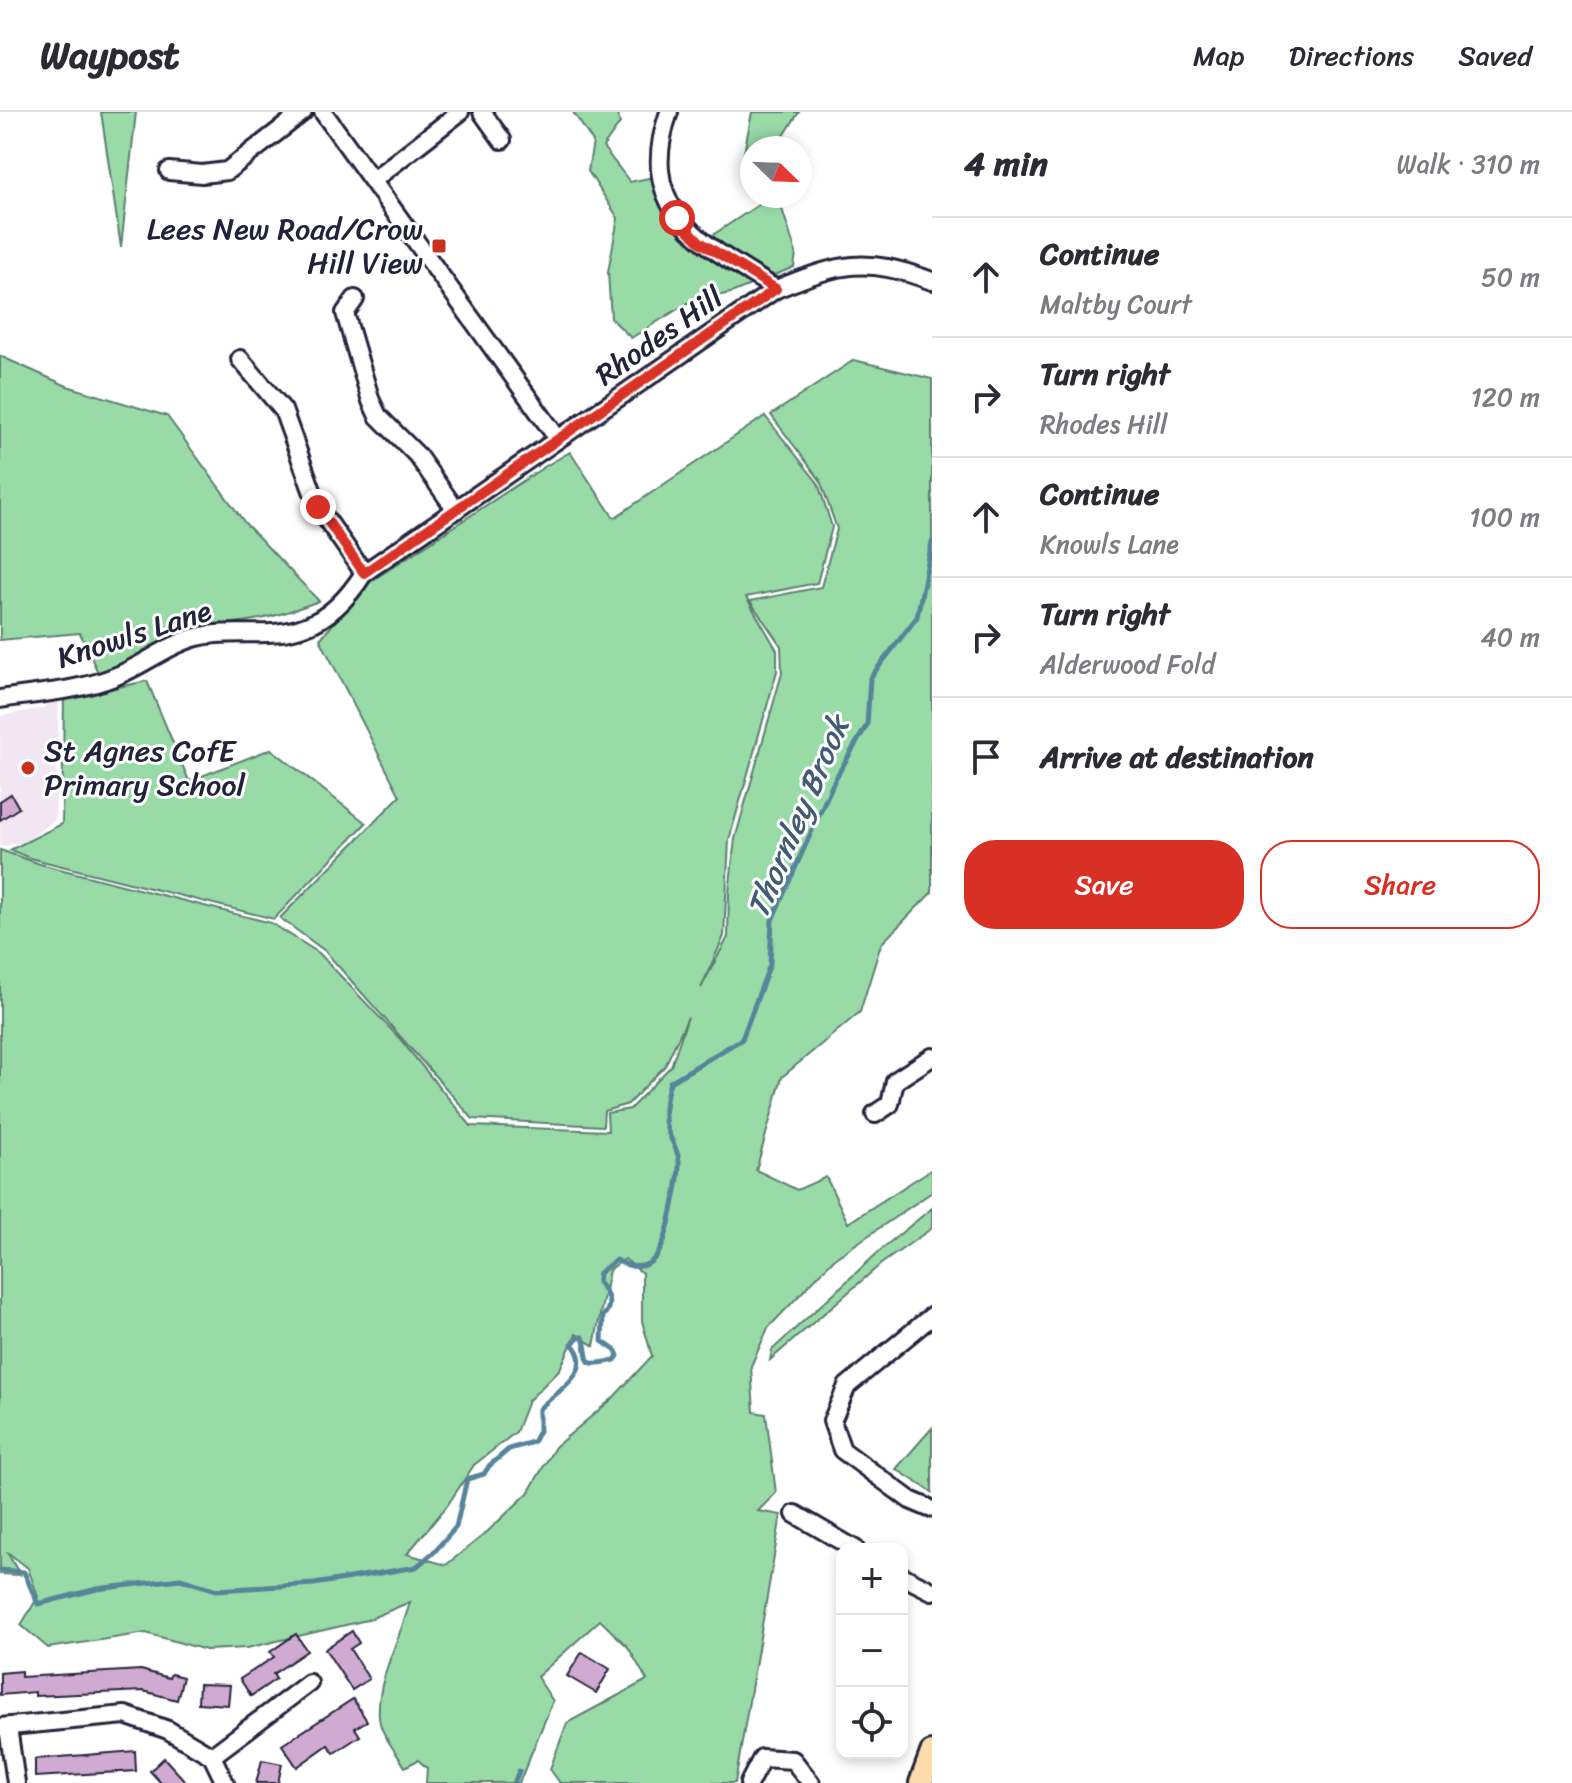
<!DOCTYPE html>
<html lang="en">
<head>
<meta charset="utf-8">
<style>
  :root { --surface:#fff; --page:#f7f7f7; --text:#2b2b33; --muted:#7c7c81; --line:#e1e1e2; --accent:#d93025 }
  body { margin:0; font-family:Sriracha,sans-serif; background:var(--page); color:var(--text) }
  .controls { position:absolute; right:24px; bottom:24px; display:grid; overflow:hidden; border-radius:16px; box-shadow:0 4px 12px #0003 }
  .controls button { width:72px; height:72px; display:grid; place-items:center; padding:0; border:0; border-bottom:2px solid var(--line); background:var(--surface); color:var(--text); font:40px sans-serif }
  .compass { position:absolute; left:740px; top:24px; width:72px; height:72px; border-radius:50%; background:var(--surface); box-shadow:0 4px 12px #0003; rotate:113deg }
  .stop { position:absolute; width:24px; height:24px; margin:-18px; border:6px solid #d93025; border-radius:50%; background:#fff }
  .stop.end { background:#d93025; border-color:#fff; box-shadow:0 2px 8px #0008 }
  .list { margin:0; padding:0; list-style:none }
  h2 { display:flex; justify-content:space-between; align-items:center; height:104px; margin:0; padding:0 32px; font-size:34px }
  h2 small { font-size:26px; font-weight:400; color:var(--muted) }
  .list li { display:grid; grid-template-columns:52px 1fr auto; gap:24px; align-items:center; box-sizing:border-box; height:120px; padding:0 32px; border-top:2px solid var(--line) }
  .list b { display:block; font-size:30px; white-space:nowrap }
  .list p { margin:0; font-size:26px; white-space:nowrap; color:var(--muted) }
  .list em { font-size:26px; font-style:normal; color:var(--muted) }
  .actions { display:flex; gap:16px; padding:24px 32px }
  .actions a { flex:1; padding:18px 0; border:2px solid var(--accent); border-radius:32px; text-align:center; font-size:28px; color:var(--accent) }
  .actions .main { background:var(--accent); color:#fff }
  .icon { flex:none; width:44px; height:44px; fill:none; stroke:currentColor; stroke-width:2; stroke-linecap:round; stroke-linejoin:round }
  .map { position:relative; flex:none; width:932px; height:1671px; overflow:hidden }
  header { display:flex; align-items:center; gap:48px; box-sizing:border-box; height:112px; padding:0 40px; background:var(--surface); border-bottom:2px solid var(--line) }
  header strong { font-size:38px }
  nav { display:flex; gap:44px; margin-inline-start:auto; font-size:28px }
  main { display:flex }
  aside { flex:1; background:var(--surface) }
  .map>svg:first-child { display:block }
</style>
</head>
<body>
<header>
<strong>Waypost</strong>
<nav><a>Map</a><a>Directions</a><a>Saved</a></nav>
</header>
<main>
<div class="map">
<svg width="932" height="1671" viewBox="0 0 932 1671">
  <rect width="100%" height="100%" fill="#fff"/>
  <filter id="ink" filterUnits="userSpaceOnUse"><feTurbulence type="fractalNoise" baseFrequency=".0125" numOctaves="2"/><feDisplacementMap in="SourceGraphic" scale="16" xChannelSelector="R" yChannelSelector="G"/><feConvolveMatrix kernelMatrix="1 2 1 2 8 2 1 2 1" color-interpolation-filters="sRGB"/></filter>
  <g filter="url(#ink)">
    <polygon fill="#f1e6f2" points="56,587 59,587 55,708 26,729 0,735 0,604 43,596"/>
    <g fill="#98dba7" stroke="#5d7e71" stroke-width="2" fill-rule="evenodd">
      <polygon points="101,0 136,0 121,135"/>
      <polygon points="573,0 616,0 620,11 603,35 630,70 668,62 679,96 705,128 772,84 778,84 796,141 794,155 731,181 691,189 631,226 611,206 608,160 618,106 588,59 593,30"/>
      <polygon points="752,0 799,0 778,33 773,36 752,36 752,49 749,51 744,41"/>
      <path d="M0,244L67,274L167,304L245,411L319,489C300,496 281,503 260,507C231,512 203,514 175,523C147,533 126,553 99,563L80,521L0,528Z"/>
      <path d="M854,248L932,267V780L881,832L860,900L782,965L756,1058L797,1078L826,1065L848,1111L932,1057V1080L834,1147L768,1216L751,1254L754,1300L766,1302L776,1381L758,1399L781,1403L735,1671H560L550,1657L567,1611L647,1568L628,1535L600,1508L537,1565L553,1589L519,1671H426L427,1656L418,1648L405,1655C397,1641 380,1622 379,1605C376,1568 401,1525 410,1490L367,1508L247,1536L206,1538L146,1521L48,1536L21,1513L38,1485L28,1456L7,1440L20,1463L0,1462V738L40,752L271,811L319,841L400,927L471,1014L608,1019L607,1001L630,997L671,954L688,905L665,954L628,992L604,999L603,1014L473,1007L325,839L280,806L400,684L320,527L370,470L544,355L570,340L614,406L765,304L818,371L832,415L817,471L746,485L777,538V559L729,728L724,824L701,876L728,825L729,781L735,727L782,561L781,534L750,489L821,475L837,417L820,368L771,303ZM625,1147L642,1161V1209L652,1244L612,1287L555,1335L528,1381L486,1421L446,1453L407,1442L447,1394L474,1353L516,1320L528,1289L560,1257L576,1222L594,1234L609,1158Z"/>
      <polygon points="147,569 189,669 271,637 366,711 274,807 30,746 10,738 62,712 64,587"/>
      <polygon points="932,1096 932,1116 881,1152 770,1248 772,1238 884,1135"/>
      <polygon points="932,1316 932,1380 896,1357"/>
    </g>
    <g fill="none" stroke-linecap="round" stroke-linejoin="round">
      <g stroke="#56849a" stroke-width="5">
        <path d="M0,1458L24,1460L38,1492L97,1477L180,1467L217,1478L314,1472L416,1455L433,1441L456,1415L467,1367L484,1362L489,1354L509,1337L533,1330L539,1319V1297C555,1280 597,1259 572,1232L578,1225H583C591,1250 579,1256 615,1248L618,1244L616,1239L602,1229L603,1204C614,1193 608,1181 598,1170L599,1161L616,1148C658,1171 665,1128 672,1099C675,1082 680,1066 679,1049C678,1036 669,1026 666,1014C663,1000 666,984 670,970L742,927L770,852L772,808L835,667L867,613L870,566L917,505L932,430"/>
        <polyline points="514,1671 519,1659"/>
      </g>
    </g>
    <g fill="#d1aad2" stroke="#22223b" stroke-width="2">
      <polygon points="11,682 19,696 0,708 0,689"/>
      <polygon points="352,1519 359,1531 350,1537 369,1567 352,1578 325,1537"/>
      <polygon points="296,1522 307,1539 273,1562 276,1567 251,1584 240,1567 274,1545 270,1540"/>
      <polygon points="582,1540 610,1557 596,1581 567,1564"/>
      <polygon points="141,1558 169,1566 171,1562 183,1565 177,1588 143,1579 35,1584 35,1580 0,1583 0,1561 21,1559 21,1565"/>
      <polygon points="199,1572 230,1573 228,1593 198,1591"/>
      <polygon points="353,1587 367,1609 355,1616 360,1624 334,1641 328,1633 297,1655 282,1633"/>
      <polygon points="135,1639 136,1659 35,1665 35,1647"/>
      <polygon points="164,1646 187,1671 161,1671 150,1659"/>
      <polygon points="262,1648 282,1652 278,1671 256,1671"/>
    </g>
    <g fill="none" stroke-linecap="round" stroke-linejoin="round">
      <defs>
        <g id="minor">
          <polyline points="323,0 558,327"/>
          <polyline points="482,0 502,28"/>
          <path d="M669,0C634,101 703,131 776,177"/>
          <polyline points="169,59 202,62 227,59 303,0"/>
          <polyline points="373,68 460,0"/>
          <polyline points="355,187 345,201 371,289 378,304 417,343 456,398"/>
          <polyline points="240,247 283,298 318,395 364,461"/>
          <path d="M0,587C37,581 79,579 114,565C143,554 167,533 197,525C234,516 271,528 306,514C331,505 350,483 364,461L776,177C841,151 864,144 932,169"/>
          <polyline points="875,1002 890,992 895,969 932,945"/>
          <polyline points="929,1396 910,1388 842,1338 832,1309 847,1274 932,1204"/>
          <polyline points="795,1402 855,1437"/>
          <polyline points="902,1464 932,1479"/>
          <polyline points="0,1615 125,1603 168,1618 212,1644 225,1671"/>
          <polyline points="8,1615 16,1671"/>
          <polyline points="212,1644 309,1571"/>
          <polyline points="749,1671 762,1646 793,1648 811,1671"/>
        </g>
        <polyline id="major" points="921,1671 932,1641"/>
      </defs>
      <use href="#minor" stroke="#22223b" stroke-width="22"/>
      <use href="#major" stroke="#22223b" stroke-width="28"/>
      <use href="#minor" stroke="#fff" stroke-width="16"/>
      <use href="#major" stroke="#fddcac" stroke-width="22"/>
    </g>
  </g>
  <g fill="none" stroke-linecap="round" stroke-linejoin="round" filter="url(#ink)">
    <polyline stroke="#d93025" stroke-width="10" points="318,395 364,461 776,177 700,130 677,106"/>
  </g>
  <g fill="#c8321e" stroke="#fff" stroke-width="3">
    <rect x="431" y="126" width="16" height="16" rx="4"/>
    <circle cx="28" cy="656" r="8"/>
  </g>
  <g text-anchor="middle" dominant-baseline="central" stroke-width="6" stroke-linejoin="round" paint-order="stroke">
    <g font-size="30" fill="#22223b" stroke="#fff" text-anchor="end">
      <text x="423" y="117">Lees New Road/Crow<tspan x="423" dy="34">Hill View</tspan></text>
      <text x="44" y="639" text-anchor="start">St Agnes CofE<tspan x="44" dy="34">Primary School</tspan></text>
    </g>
    <g font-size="30" fill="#22223b" stroke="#fff">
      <text transform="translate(659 224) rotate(-35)">Rhodes Hill</text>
      <text transform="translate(134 522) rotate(-18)">Knowls Lane</text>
    </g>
    <g font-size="32" font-style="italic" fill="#405b72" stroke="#fff">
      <text transform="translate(798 705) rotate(-67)">Thornley Brook</text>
    </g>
  </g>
</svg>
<div class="controls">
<button>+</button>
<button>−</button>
<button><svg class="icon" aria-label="locate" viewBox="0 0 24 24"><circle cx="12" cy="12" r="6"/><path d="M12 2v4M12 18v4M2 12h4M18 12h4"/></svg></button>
</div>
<svg class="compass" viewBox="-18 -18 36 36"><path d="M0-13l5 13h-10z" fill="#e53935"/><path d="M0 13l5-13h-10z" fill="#7c7c81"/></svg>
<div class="stop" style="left:677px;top:106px"></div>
<div class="stop end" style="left:318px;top:395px"></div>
</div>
<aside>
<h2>4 min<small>Walk · 310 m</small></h2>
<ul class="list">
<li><svg class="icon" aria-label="ahead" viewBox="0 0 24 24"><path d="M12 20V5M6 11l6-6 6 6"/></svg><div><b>Continue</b><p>Maltby Court</p></div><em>50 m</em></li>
<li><svg class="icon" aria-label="right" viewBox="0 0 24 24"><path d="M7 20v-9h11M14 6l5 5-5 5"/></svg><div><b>Turn right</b><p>Rhodes Hill</p></div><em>120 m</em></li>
<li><svg class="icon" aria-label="ahead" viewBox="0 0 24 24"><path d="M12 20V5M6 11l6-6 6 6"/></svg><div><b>Continue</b><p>Knowls Lane</p></div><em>100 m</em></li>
<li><svg class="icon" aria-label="right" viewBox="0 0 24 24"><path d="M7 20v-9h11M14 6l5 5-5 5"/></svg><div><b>Turn right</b><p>Alderwood Fold</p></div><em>40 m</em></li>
<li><svg class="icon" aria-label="arrive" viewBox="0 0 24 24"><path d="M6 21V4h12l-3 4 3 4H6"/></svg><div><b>Arrive at destination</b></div></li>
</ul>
<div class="actions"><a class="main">Save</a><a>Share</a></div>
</aside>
</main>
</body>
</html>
